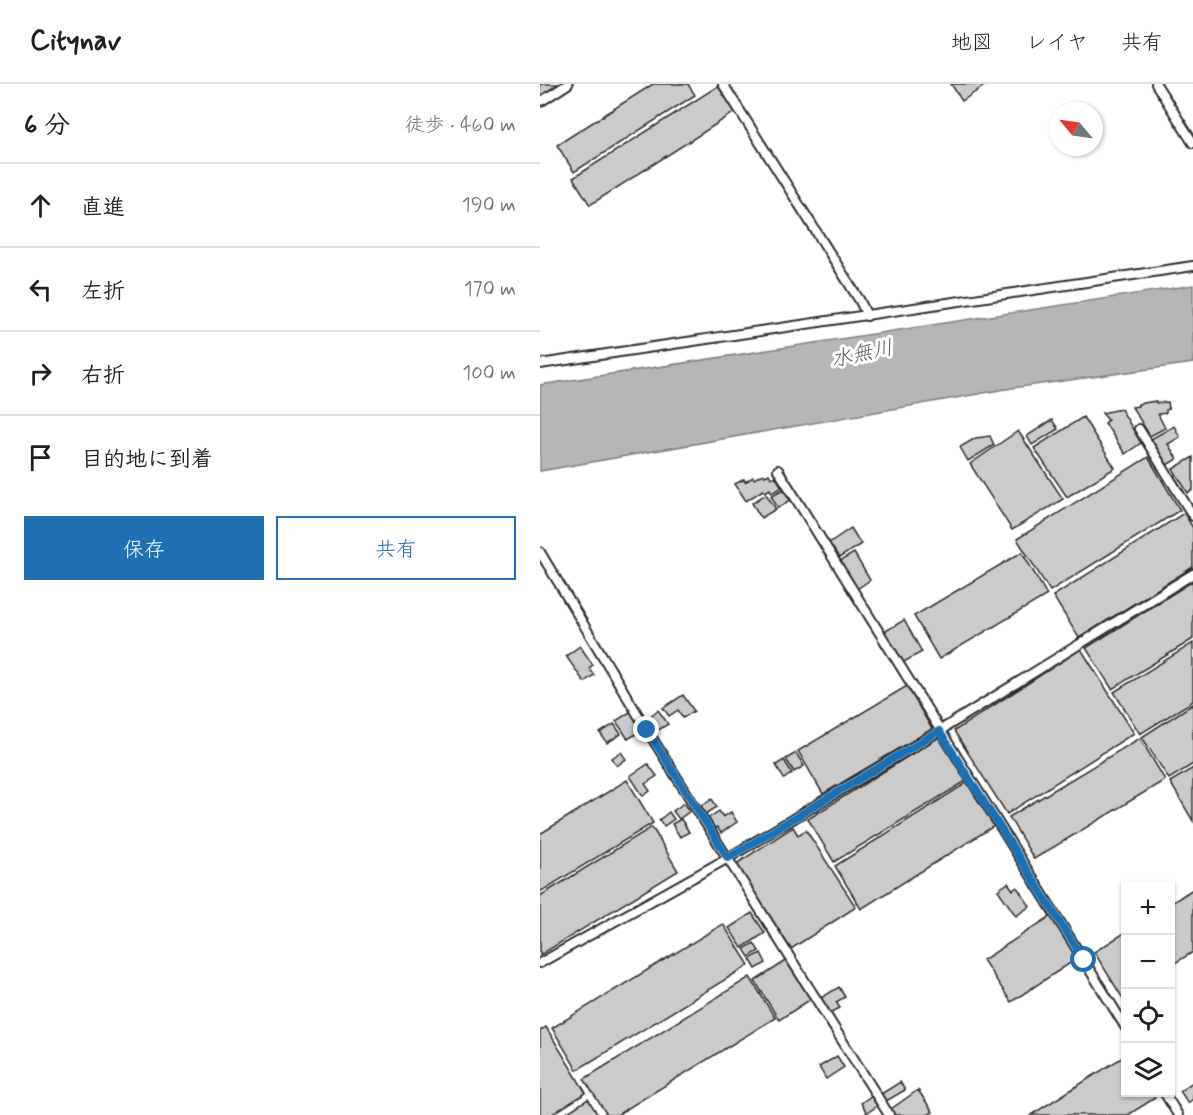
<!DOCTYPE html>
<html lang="ja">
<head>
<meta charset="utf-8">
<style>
  :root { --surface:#fff; --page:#f2f2f2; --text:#202124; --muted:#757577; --line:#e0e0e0; --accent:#1f6fb2 }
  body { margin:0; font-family:Mynerve,"Klee One",sans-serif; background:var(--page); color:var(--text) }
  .controls { position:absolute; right:18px; bottom:18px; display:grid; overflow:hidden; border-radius:0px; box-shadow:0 2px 4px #0004 }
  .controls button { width:54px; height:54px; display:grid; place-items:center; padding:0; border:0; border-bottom:2px solid var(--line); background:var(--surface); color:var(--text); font:30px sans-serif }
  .compass { position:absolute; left:509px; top:18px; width:54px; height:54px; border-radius:50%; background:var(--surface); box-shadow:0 2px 4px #0004; rotate:299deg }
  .stop { position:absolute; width:18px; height:18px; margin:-14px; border:4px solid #1f6fb2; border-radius:50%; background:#fff }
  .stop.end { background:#1f6fb2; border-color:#fff; box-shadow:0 2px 6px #0008 }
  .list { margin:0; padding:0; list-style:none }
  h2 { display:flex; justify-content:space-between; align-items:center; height:78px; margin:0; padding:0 24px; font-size:26px }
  h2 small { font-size:20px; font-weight:400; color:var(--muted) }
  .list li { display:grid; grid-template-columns:39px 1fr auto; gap:18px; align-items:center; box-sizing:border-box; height:84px; padding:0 24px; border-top:2px solid var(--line) }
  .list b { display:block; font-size:22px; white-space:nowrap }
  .list em { font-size:20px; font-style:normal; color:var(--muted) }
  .actions { display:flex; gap:12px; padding:18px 24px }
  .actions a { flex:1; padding:14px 0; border:2px solid var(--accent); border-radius:0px; text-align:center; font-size:21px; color:var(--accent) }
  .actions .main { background:var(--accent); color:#fff }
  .icon { flex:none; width:33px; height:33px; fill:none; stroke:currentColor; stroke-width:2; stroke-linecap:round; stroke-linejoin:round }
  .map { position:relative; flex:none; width:653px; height:1031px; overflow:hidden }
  header { display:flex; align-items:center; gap:36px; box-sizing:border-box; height:84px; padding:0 30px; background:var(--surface); border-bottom:2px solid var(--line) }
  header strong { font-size:28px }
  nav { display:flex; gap:33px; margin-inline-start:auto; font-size:21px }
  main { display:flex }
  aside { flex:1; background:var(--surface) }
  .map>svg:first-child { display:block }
</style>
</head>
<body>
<header>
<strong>Citynav</strong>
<nav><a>地図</a><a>レイヤ</a><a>共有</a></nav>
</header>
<main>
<aside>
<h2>6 分<small>徒歩 · 460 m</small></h2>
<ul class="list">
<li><svg class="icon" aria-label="ahead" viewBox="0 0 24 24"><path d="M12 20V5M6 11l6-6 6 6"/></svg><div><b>直進</b></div><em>190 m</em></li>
<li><svg class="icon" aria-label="left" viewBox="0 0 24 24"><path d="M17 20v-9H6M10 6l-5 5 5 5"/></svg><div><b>左折</b></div><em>170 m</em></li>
<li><svg class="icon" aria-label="right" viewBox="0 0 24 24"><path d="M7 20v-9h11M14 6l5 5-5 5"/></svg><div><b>右折</b></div><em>100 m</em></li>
<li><svg class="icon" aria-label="arrive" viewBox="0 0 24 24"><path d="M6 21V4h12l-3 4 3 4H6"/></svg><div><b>目的地に到着</b></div></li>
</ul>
<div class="actions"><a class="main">保存</a><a>共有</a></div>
</aside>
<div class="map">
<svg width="653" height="1031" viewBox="0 0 653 1031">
  <rect width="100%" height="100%" fill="#fff"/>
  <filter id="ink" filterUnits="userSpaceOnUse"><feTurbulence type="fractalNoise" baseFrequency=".0167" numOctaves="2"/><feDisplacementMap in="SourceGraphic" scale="12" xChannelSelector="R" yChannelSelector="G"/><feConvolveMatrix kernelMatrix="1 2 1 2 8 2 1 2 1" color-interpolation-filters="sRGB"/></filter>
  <g filter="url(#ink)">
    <polygon fill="#b6b6b6" stroke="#7e7e7e" stroke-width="1.5" points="653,201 653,279 472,304 0,387 0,301"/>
    <g fill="#cbcbcb" stroke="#2b2b2b" stroke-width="1.5">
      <polygon points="0,0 22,0 0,14"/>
      <polygon points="113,0 148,0 155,11 34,88 17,61"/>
      <polygon points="411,0 447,0 422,17"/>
      <polygon points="178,2 195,28 50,121 33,94"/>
      <polygon points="616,317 616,319 628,318 629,325 626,326 626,329 618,330 625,344 610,352 592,323 598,322 598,320"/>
      <polygon points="581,325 601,359 585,370 565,339 568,336 562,329"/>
      <polygon points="543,333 575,384 527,413 494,364"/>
      <polygon points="512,336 518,345 492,361 487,352"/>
      <polygon points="634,342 640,353 628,360 637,375 627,381 611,355"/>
      <polygon points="478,347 523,415 472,446 430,380"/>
      <polygon points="450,352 454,361 428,377 420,363 436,354"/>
      <polygon points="608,373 640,426 510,507 477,455"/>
      <polygon points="653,373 653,406 648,409 633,385"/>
      <polygon points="223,390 225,392 229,390 231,394 235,392 242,403 232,409 230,405 225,408 223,406 206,417 195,400 204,395 205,398 213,393 214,395"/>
      <polygon points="243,405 250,416 238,424 231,412"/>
      <polygon points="226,410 236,425 221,434 212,419"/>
      <polygon points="644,429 653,444 653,483 539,554 513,512"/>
      <polygon points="311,444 321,460 299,474 289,459"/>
      <polygon points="482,468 507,511 399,575 374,532"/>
      <polygon points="314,469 330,496 317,505 300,477"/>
      <polygon points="653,497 653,555 572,605 546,564"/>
      <polygon points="364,536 382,568 362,579 344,548"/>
      <polygon points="653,559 653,617 600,650 574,608"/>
      <polygon points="40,562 53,581 49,584 54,591 44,598 26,572"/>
      <polygon points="541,565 594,649 467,730 414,647"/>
      <polygon points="367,602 392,645 283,710 258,667"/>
      <polygon points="143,611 154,627 143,634 138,626 129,632 123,624"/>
      <polygon points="653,620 653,680 629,695 602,653"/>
      <polygon points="93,626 104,645 88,655 76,637"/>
      <polygon points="118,626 128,640 117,647 108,634"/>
      <polygon points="74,640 81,650 67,659 60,649"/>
      <polygon points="399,653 426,697 294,778 268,735"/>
      <polygon points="600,654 625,696 494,775 469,733"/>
      <polygon points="81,668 86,675 77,682 72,674"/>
      <polygon points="256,669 264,682 254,688 246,675"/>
      <polygon points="244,676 252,689 244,695 236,681"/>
      <polygon points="108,680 117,692 105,700 110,707 103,712 90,692"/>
      <polygon points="653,684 653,737 630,698"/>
      <polygon points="87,696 113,739 0,808 0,750"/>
      <polygon points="428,698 454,742 321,825 295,782"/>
      <polygon points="172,715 177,723 166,730 161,722"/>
      <polygon points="144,719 150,727 139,735 133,727"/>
      <polygon points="179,727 183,733 191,728 197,738 181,749 177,743 173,745 167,735"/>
      <polygon points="129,728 134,735 124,742 119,736"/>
      <polygon points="141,735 149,748 140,753 132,740"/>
      <polygon points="112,743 138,787 0,871 0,812"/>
      <polygon points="253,743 258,751 266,746 316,823 251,865 196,780"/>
      <polygon points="468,799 473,806 477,803 490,822 476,832 458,806"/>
      <polygon points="653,805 653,868 630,882 630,820"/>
      <polygon points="212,829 225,849 202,864 189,844"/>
      <polygon points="511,832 538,874 471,918 443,876"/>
      <polygon points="183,840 209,881 37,986 12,944"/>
      <polygon points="586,848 586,911 582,913 554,868"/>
      <polygon points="214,859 219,867 209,873 204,865"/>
      <polygon points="221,869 226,879 216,885 210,875"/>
      <polygon points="246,877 271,915 239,936 215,897"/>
      <polygon points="210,893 235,934 77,1031 67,1031 44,995"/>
      <polygon points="299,903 305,913 296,918 300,924 290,929 281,914"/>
      <polygon points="6,943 46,1009 11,1031 0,1031 0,947"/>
      <polygon points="586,971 586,1008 612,1008 615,1014 588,1031 491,1031"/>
      <polygon points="297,972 304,983 286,995 279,983"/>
      <polygon points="360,998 365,1006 343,1019 338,1012"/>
      <polygon points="653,998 653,1015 648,1019 640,1007"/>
      <polygon points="378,1006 393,1028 388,1031 355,1031 351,1025"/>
      <polygon points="331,1012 337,1022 327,1029 321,1019"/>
      <polygon points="48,1015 58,1031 23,1031"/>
    </g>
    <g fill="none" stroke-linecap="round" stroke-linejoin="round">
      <defs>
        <g id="street">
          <polyline points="183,0 320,217 327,232"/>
          <polyline points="616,0 653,59"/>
          <polyline points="0,18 28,0"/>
          <polyline points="0,280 653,182"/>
          <polyline points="599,345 653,432"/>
          <polyline points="238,386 586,944"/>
          <polyline points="0,468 107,646 349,1031"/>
          <polyline points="0,879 188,774 399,647 653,490"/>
          <polyline points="624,1008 638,1031"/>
        </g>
      </defs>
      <use href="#street" stroke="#2b2b2b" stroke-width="12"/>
      <use href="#street" stroke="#fff" stroke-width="8"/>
    </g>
  </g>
  <g fill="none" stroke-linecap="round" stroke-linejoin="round" filter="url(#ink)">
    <polyline stroke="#1f6fb2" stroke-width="8" points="107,646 188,774 399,647 544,876"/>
  </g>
  <g text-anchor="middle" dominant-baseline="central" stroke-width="6" stroke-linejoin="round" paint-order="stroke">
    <g font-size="21" font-style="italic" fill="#5c5c5c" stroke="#fff">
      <text transform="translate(322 270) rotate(-12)">水無川</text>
    </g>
  </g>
</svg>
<div class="controls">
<button>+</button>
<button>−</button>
<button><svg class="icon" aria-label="locate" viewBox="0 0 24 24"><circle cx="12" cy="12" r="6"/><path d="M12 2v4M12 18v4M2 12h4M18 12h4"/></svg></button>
<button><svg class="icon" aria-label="layers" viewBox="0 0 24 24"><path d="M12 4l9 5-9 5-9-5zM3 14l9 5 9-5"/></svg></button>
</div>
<svg class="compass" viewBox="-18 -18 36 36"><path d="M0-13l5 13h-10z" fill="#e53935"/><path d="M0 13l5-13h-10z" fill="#757577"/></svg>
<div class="stop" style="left:544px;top:876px"></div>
<div class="stop end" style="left:107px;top:646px"></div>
</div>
</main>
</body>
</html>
